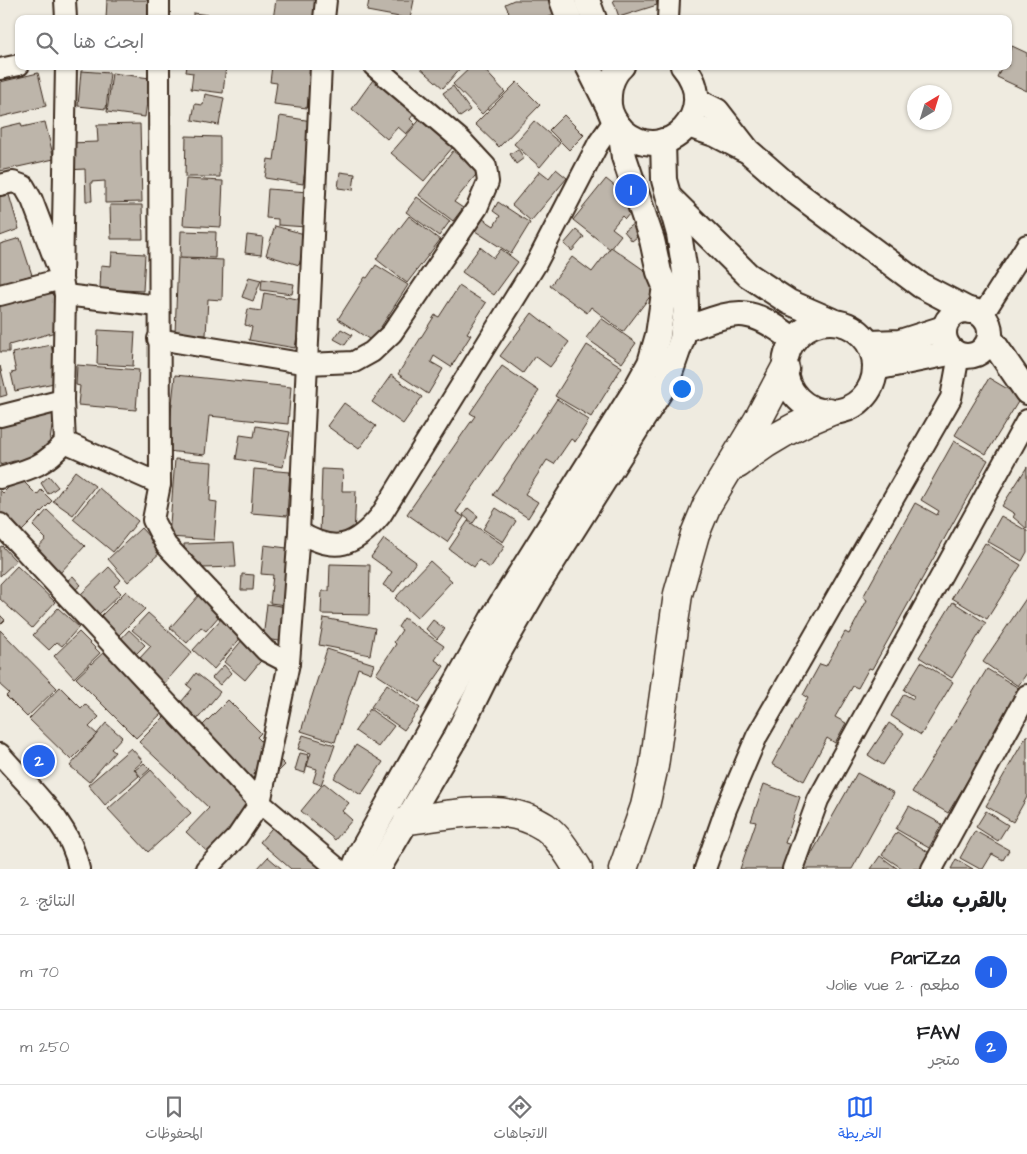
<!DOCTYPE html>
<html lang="ar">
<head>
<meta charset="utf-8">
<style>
  :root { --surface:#fff; --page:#f6f6f6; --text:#202124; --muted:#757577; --line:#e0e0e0; --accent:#2563eb }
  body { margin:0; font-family:"Architects Daughter","Playpen Sans Arabic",sans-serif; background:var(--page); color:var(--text); direction:rtl }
  .compass { position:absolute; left:907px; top:85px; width:45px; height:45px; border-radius:50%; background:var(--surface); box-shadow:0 1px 4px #0004; rotate:38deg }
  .you { position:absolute; left:681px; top:388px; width:18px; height:18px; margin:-12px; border:4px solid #fff; border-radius:50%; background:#1a73e8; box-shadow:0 0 0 8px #1a73e833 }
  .badge { display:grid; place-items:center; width:32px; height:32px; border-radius:50%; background:var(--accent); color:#fff; font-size:16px; font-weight:700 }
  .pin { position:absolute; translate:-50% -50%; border:2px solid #fff; box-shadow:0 1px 5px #0006 }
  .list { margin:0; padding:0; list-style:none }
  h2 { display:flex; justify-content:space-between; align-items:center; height:65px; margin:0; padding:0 20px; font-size:21px }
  h2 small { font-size:16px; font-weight:400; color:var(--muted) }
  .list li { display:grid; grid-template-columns:32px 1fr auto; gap:15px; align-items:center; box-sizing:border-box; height:75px; padding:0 20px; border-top:1px solid var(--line) }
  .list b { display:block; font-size:19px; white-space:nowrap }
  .list p { margin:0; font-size:16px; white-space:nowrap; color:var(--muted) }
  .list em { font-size:16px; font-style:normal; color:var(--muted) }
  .icon { flex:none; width:28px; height:28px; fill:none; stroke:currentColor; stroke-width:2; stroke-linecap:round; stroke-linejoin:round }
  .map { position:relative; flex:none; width:1027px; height:869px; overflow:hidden; direction:ltr }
  .search { position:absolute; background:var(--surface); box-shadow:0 1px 4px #0004; left:15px; right:15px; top:15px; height:55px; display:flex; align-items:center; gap:12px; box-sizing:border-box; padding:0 18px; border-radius:10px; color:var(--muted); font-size:19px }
  .sheet { height:215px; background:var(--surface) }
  nav { display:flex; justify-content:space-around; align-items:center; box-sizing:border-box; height:70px; border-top:1px solid var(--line); background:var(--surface); font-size:14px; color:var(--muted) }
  nav a { display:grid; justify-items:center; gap:2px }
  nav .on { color:var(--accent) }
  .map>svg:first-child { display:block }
</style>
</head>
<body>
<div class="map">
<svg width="1027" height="869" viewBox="0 0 1027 869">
  <rect width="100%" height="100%" fill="#efebe0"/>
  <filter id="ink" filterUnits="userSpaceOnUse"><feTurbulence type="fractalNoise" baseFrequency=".02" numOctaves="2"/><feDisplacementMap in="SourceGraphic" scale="10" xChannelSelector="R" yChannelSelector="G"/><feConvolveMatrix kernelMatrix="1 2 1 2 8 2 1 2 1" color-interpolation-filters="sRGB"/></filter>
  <g filter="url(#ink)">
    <g fill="#bdb5aa" stroke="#3b2a1e">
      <polygon points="107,0 154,0 153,19 106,19"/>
      <polygon points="276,0 317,0 314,19 273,19"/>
      <polygon points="369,0 414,0 410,19 367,11"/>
      <polygon points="514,0 557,0 562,11 545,19 524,19 523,15 512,19 505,4"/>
      <polygon points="613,0 656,0 657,5 619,17"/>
      <polygon points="193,13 232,18 232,19 193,19"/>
      <polygon points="1012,46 1027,53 1027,91 997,77 1002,66 1008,66 1008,54"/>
      <polygon points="187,66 226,66 223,93 191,89 193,73 186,72"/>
      <polygon points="272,66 312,67 307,108 274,104 277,83 270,82"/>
      <polygon points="418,66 462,66 443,88"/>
      <polygon points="472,66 481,66 505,92 482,114 453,84"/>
      <polygon points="81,71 110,73 106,109 78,106"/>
      <polygon points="38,73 46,106 0,117 0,82"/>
      <polygon points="112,73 150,78 145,117 107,112"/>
      <polygon points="378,73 416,111 410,119 415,124 406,134 398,127 387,139 352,109"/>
      <polygon points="517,82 540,105 499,147 475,124"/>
      <polygon points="453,86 470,110 460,117 443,93"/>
      <polygon points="205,94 224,98 219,125 192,120 195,104 203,105"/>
      <polygon points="424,115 437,126 433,130 453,147 424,181 391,153"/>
      <polygon points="564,115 584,135 569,150 549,130"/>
      <polygon points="280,116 312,121 303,184 265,178 268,159 274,160"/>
      <polygon points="534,121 560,143 540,167 514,144"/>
      <polygon points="45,122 54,159 0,171 0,128 21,123 22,127"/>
      <polygon points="140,124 142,202 105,203 105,181 91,182 92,201 86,201 85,169 68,170 67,143 98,142 97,125"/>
      <polygon points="186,136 220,137 220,177 185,177"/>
      <polygon points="518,149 524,158 516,164 510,154"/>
      <polygon points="453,151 479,171 454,202 463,208 453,221 419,195"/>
      <polygon points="556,169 567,178 531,221 512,205 540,171 549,178"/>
      <polygon points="340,172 355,174 353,190 338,188"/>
      <polygon points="186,179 223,181 221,227 183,225"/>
      <polygon points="606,179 637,204 625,219 622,216 612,228 621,235 610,249 573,220"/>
      <polygon points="7,188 19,229 0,236 0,189"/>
      <polygon points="268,189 308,192 306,227 278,225 278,219 266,218"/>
      <polygon points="417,197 450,221 439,236 406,212"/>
      <polygon points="498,202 530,223 511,254 475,231 483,219 494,226 500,216 493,211"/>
      <polygon points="110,205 142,205 143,239 111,239"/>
      <polygon points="409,216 440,240 407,283 376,259"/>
      <polygon points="634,223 642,233 632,241 624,231"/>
      <polygon points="275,226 308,235 299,265 266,255"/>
      <polygon points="576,230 584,237 572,251 564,244"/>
      <polygon points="181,231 216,232 215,258 180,257"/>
      <polygon points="247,235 263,237 261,255 245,253"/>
      <polygon points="20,238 32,275 0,285 0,244"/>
      <polygon points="480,247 494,258 501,249 518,262 494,295 462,272"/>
      <polygon points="611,247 661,282 623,332 591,307 587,313 550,286 572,257 592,272"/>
      <polygon points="112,252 145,254 143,291 100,289 101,265 111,266"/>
      <polygon points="178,258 223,260 222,300 208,299 206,335 175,334"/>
      <polygon points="376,265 408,285 372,341 338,319 365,277 367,278"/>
      <polygon points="249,277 261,280 253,301 242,297"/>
      <polygon points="262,279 294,284 292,294 261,290"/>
      <polygon points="459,286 486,303 467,333 471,335 451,367 434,356 431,362 443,369 428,394 398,374 435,315 439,317"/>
      <polygon points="51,292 59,305 59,331 9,345 9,352 0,352 0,306"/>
      <polygon points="264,293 303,300 295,348 249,340 252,327 245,325 248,309 261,311"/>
      <polygon points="532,313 569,342 550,367 535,356 523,373 500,356"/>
      <polygon points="601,318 636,343 622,363 586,338"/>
      <polygon points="341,329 352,335 345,345 334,339"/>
      <polygon points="98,330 135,332 133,366 97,364"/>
      <polygon points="51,345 59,382 15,391 11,373 16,372 12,353"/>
      <polygon points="587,345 622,367 591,417 555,396"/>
      <polygon points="77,365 139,370 136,410 78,405 80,386 76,385"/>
      <polygon points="0,366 7,395 0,397"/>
      <polygon points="502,366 539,391 456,512 464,517 447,542 407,514 475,416 470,413"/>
      <polygon points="175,375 291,387 288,424 209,416 205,455 167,451"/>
      <polygon points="391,375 422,397 403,424 372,402"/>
      <polygon points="989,378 1021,397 986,454 955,435"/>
      <polygon points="557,399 589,420 575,442 571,439 554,464 547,460 525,494 538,502 528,518 493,495"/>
      <polygon points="344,403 376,426 359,449 327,426"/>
      <polygon points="40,411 54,413 48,454 22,462 14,461 0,465 0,420"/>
      <polygon points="256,426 290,432 283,467 236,459 240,435 254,437"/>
      <polygon points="954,441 988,460 872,669 869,668 858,688 853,686 835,717 846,723 835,743 827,738 804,781 772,764 808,698 803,695 820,664 826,666 845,632 849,634 867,600 863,597 915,503 937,515 939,511 921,500"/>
      <polygon points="175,459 212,462 210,501 217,502 214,540 169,537"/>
      <polygon points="1027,467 1027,529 1013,517 1015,514 1002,506"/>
      <polygon points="254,469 290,472 287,516 251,513"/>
      <polygon points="322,469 343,470 342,491 356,491 354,537 320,536"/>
      <polygon points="75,471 95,486 73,515 53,501"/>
      <polygon points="49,476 58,487 48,494 41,483"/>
      <polygon points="19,477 37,495 41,490 52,501 20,533 0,513 0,490 3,493"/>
      <polygon points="99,488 138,521 113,552 73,519"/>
      <polygon points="468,508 478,516 473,523 463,515"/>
      <polygon points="496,508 516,521 503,542 483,529"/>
      <polygon points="47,510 85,546 59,574 35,551 46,539 33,526"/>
      <polygon points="1001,516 1027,531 1027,552 1022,561 987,541"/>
      <polygon points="468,521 505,546 490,568 479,560 474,567 449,549"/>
      <polygon points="141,528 162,551 128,582 108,559"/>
      <polygon points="384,539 416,562 394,592 383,585 392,572 371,557"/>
      <polygon points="234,542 236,567 202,568 201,563 185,564 184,544"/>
      <polygon points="985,543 1021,565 987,619 952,598"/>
      <polygon points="264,545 302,550 302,607 270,603 273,575 261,574"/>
      <polygon points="2,546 16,561 0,576 0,547"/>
      <polygon points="430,561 452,581 417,618 395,598"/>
      <polygon points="330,564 370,565 369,615 321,614 322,591 329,591"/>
      <polygon points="17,566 55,602 32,628 0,599 0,584"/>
      <polygon points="109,567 121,580 114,586 121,593 97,616 79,596"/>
      <polygon points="242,574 254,575 253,590 241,590"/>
      <polygon points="73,576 81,585 71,593 63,584"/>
      <polygon points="126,591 145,609 118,636 99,618"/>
      <polygon points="199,595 220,615 206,631 201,627 187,643 170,628"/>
      <polygon points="1027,597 1027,673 1018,686 983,662"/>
      <polygon points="953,602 986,623 952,678 919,657"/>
      <polygon points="267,604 287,607 298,632 281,630 280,641 263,639"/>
      <polygon points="58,608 79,627 62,646 57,642 49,650 33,635"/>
      <polygon points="148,613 192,652 161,687 143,671 148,666 139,659 151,646 132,630"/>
      <polygon points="0,615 5,620 0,625"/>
      <polygon points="223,617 243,635 214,669 193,650"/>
      <polygon points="324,618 375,628 370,655 319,645"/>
      <polygon points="404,618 444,646 435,660 444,666 419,702 376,674 396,644 394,642 402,630 398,627"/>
      <polygon points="433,620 445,629 437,639 426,629"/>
      <polygon points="0,630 57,688 27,717 6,696 9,693 0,685"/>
      <polygon points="129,630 145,645 133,657 118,642"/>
      <polygon points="79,632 100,653 74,678 54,656"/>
      <polygon points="243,639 264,657 245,680 224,662"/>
      <polygon points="327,649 374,664 371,673 358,668 335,742 301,731"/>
      <polygon points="105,651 163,712 136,738 76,678"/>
      <polygon points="921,662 953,682 921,735 891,716 904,694 913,699 914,696 904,690"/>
      <polygon points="224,665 231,673 220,685 212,678"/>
      <polygon points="987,669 1022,690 948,813 912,792"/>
      <polygon points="196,673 220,692 195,722 177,707 192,689 187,685"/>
      <polygon points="387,684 420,708 404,730 371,707"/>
      <polygon points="60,687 81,708 85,704 99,717 89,727 97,734 71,760 29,719"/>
      <polygon points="228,700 261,733 257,737 285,765 262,788 201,727"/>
      <polygon points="370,709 394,726 378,747 355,731"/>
      <polygon points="165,716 259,813 214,858 186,832 209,808 139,742"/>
      <polygon points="106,723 122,737 111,749 115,752 89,782 70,766"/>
      <polygon points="889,723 904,733 883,765 868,755"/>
      <polygon points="303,735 335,745 321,785 313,782 317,769 307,766 311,753 298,749"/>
      <polygon points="1027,735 1027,797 1013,822 986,806"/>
      <polygon points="356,745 383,762 361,795 334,778"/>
      <polygon points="131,748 143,761 134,769 139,776 105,805 88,785"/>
      <polygon points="300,753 309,755 305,773 295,770"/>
      <polygon points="144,763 150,769 141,777 135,770"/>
      <polygon points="151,770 191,813 148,852 108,809"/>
      <polygon points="857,773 894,793 852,869 803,869"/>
      <polygon points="324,783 349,803 342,811 352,820 335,840 301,811"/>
      <polygon points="764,784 800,797 785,843 792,845 784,869 740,869 756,822 751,821"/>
      <polygon points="909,806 942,824 929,848 896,829"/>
      <polygon points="986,811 1008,825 998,841 976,827"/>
      <polygon points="276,823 330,869 291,869 260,842"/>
      <polygon points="975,831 1009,850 1003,860 992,854 983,869 980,869 960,858"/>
      <polygon points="897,832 931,854 922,869 903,869 882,855"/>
      <polygon points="880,856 898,869 871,869"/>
      <polygon points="268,857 282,869 257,869"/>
      <polygon points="956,859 973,869 951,869"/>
    </g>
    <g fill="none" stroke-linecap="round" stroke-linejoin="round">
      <defs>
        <g id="minor">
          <polyline points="65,0 66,19"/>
          <polyline points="159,19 159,0"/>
          <polyline points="324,19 326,0"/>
          <polyline points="668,19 669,0"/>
          <polyline points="159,66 160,484 153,520 166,545 266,651 289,663"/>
          <polyline points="0,69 19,65"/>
          <polyline points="0,185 13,182 24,186 32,200 62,279 0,295"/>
          <polyline points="65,295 158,306"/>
          <polyline points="982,316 1027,245"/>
          <polyline points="158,339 307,364 354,362 372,352 392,333 477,208 488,182 486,167 462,141 374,66"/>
          <polyline points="0,416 63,400"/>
          <polyline points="65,442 160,484"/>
          <path d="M0,478C31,469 43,467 65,442L63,400L65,295L62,279L66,66"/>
          <polyline points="0,524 260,803 338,869"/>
          <path d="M299,532C335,554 355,547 381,515L536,264L598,144L612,124L613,119"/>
          <path d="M0,754C29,788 71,823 79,869"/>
          <polyline points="206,869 237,837 260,803 289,663 299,532 321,66"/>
          <polyline points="705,869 726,809 757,736 951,398 959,355"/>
          <polyline points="793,869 818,800 1027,420"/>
          <polyline points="932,869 1027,695"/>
        </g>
        <g id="tertiary">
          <polyline points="562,0 569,19"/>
          <polyline points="587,0 594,19"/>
          <polyline points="588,66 609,108"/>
          <path d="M622,66C611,76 608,90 609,105C610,115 616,124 623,131C666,168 722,111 683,66"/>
          <polyline points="697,101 717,111 748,151 794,191 920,285 970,311"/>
          <polyline points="688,125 717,135 744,149"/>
          <polyline points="670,198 748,275 789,302 835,322"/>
          <circle cx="967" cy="333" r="23"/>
          <circle cx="830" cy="367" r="45"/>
          <path d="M683,330C737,311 745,303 794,340"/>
          <polyline points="990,338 1027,392"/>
          <polyline points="869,343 900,342 944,328"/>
          <polyline points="875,368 954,352"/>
          <polyline points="354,869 360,854 495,614 634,392 650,363 658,335 665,286 659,272 652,240 624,157 620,128"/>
          <polyline points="378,869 457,735 493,662 534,591 668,379 682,339 686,308 685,272 679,234 664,180 663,141"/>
        </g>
        <g id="trunk">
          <path d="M738,464C766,441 795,425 829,412"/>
          <path d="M408,820C451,815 506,801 545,827C559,837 569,855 578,869"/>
          <polyline points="623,869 645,806 654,766 678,594 695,534 707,505 758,420 785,369"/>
        </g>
      </defs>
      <use href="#minor" stroke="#3b2a1e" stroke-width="24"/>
      <use href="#tertiary" stroke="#3b2a1e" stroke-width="28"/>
      <use href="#trunk" stroke="#3b2a1e" stroke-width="31"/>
      <use href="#minor" stroke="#f7f3e8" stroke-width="20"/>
      <use href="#tertiary" stroke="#f7f3e8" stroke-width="24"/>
      <use href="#trunk" stroke="#f7f3e8" stroke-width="28"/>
    </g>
  </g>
</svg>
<svg class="compass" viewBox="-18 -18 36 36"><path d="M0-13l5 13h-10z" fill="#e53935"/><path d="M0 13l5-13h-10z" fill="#757577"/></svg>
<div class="you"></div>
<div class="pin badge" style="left:631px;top:190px">1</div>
<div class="pin badge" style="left:39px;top:761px">2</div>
<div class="search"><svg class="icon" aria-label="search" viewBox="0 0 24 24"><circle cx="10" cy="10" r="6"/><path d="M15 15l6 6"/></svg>ابحث هنا</div>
</div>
<section class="sheet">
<h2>بالقرب منك<small>النتائج: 2</small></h2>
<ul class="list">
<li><span class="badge">1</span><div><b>PariZza</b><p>مطعم · Jolie vue 2</p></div><em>70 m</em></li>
<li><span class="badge">2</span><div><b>FAW</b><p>متجر</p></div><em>250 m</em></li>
</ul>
</section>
<nav>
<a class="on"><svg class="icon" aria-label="map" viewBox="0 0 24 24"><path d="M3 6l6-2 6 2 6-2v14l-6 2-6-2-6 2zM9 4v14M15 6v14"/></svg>الخريطة</a>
<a><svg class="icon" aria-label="directions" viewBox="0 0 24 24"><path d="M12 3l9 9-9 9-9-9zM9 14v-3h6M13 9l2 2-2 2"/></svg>الاتجاهات</a>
<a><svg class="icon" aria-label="saved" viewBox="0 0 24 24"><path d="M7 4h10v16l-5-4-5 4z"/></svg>المحفوظات</a>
</nav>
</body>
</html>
